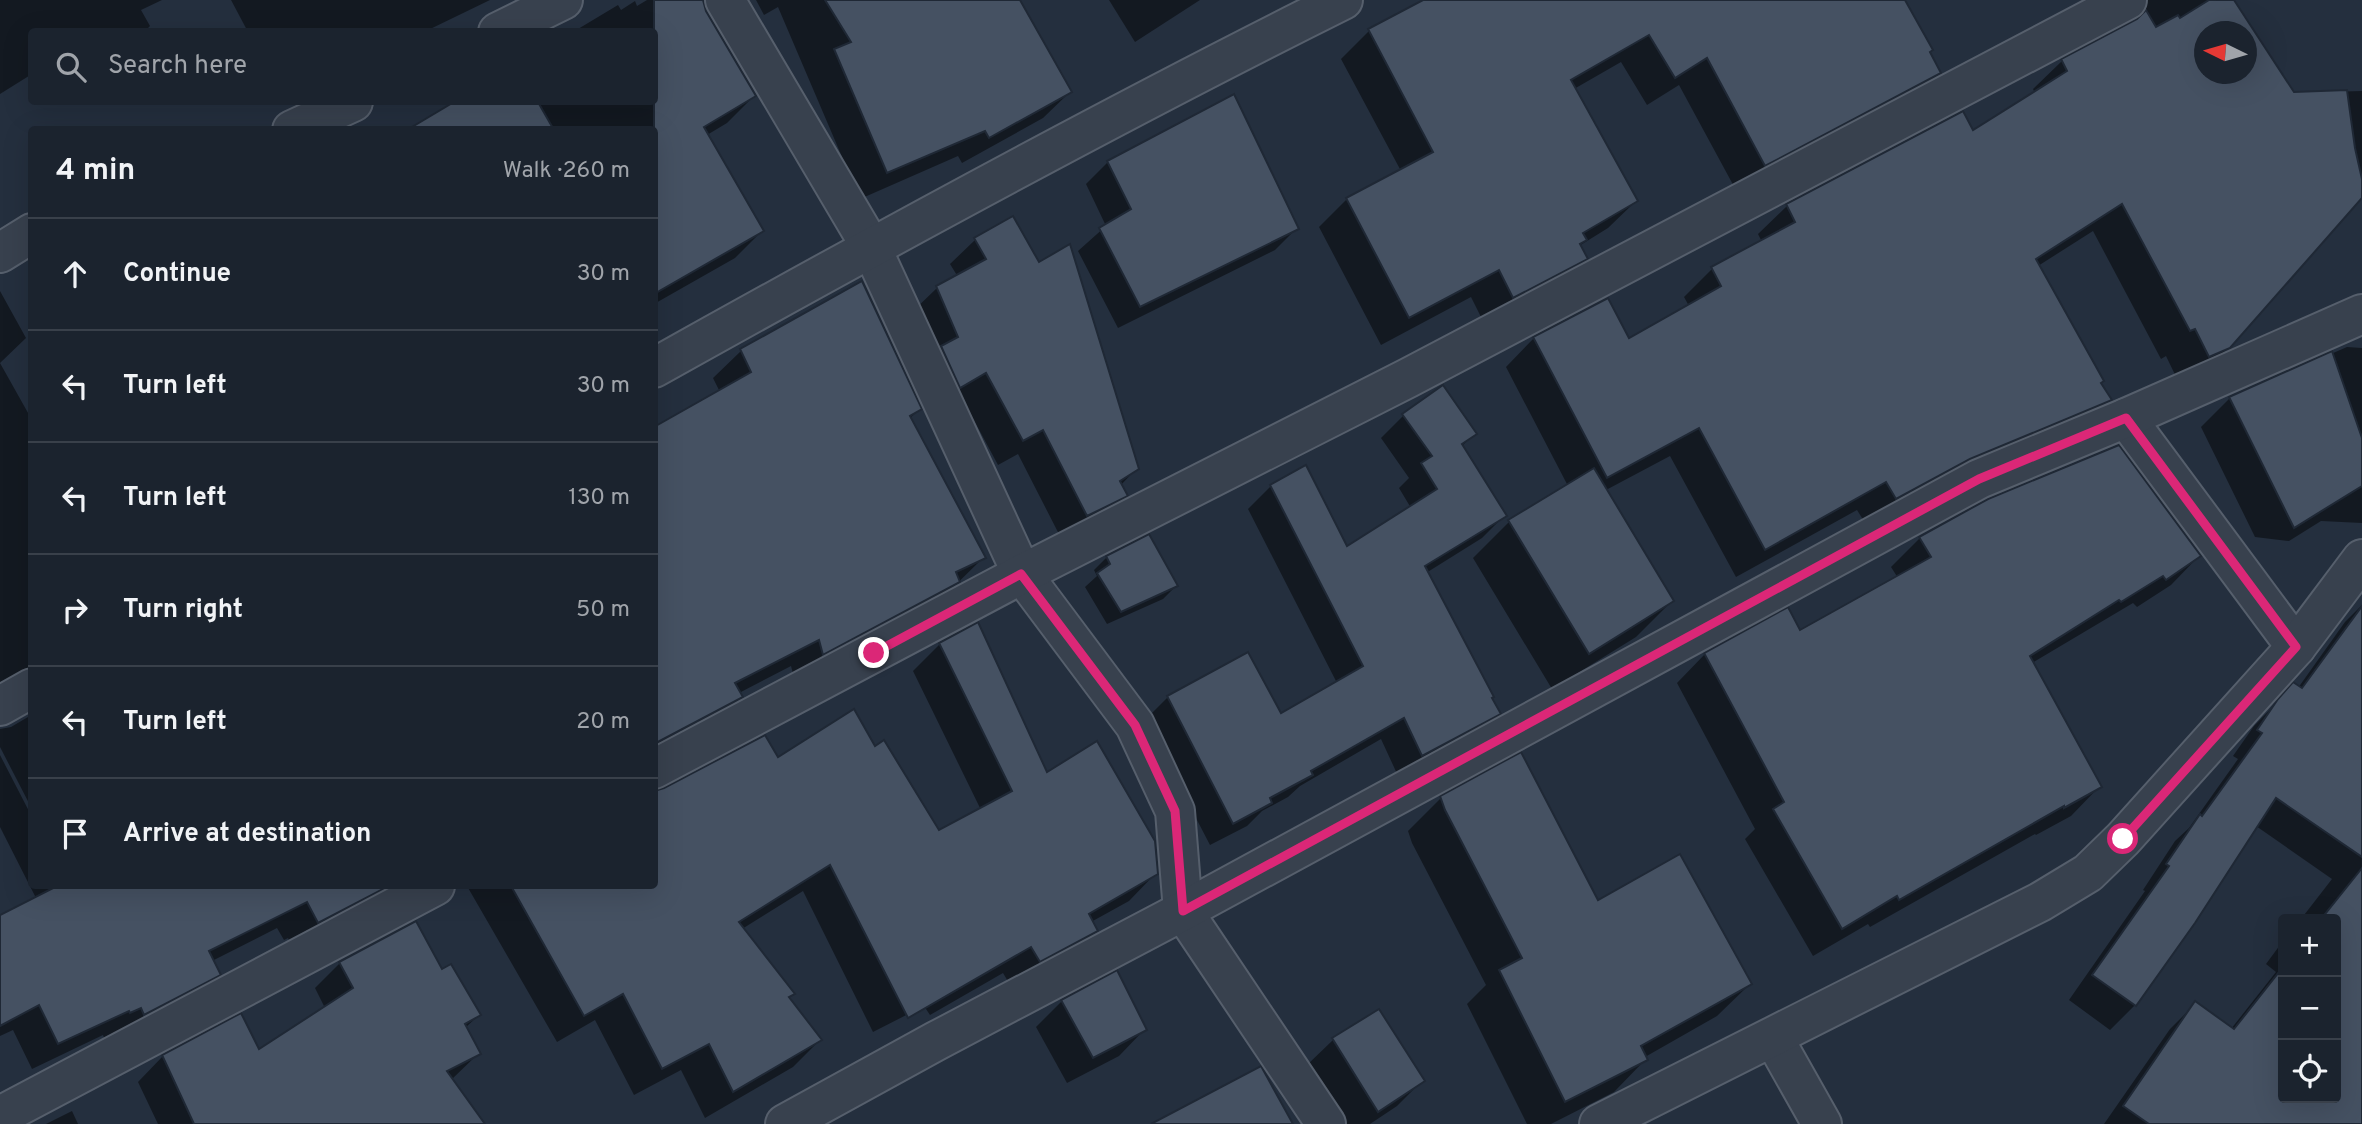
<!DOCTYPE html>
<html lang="en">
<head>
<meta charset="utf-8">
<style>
  :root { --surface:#1b232e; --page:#282f3a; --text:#f1f3f6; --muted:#a0a4aa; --line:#39404a }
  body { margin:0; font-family:Overpass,sans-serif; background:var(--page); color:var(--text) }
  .controls { position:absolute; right:21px; bottom:21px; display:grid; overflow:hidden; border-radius:7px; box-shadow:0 7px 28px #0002 }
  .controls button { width:63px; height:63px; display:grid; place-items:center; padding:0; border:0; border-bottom:2px solid var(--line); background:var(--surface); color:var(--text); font:35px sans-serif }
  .compass { position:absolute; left:2194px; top:21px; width:63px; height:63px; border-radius:50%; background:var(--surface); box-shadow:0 7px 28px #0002; rotate:275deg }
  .stop { position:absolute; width:21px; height:21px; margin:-16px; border:5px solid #db2777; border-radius:50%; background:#fff }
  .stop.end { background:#db2777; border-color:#fff; box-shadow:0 2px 7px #0008 }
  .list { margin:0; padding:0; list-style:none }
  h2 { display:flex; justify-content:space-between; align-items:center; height:91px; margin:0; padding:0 28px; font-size:30px }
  h2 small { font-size:23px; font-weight:400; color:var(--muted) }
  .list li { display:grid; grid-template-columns:46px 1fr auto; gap:21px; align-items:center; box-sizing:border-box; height:112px; padding:0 28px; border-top:2px solid var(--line) }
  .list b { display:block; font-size:26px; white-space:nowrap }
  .list em { font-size:23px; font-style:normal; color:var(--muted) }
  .icon { flex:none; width:38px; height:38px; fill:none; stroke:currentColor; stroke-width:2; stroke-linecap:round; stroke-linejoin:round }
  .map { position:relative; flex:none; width:2362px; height:1124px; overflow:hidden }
  .search { position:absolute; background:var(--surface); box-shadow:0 7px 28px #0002; left:28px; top:28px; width:630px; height:77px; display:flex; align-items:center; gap:18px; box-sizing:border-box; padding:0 24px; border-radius:7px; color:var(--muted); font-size:26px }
  .panel { position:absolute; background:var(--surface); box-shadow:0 7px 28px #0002; left:28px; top:126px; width:630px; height:763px; border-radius:7px }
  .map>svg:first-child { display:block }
</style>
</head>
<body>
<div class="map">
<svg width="2362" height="1124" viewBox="0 0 2362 1124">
  <rect width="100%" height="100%" fill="#242f3e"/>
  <g fill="#0007" fill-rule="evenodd">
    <polygon points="0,0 162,0 141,10 150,26 144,32 32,32 32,74 0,94"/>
    <polygon points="231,0 490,0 424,32 248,32"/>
    <polygon points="647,0 702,0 705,12 754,96 727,123 707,135 762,231 735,258 654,304 654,130 423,130 438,115 461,102 654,102 654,32 573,32 618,5 621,10 635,1 637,6"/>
    <polygon points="756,0 1017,0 1070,92 1043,118 962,163 958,156 860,199 778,7 764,15"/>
    <polygon points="1109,0 1200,0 1135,42"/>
    <polygon points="1424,0 1903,0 1939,73 1911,101 1737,192 1679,85 1647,105 1621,62 1574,89 1636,201 1608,228 1579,246 1585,259 1557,287 1485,325 1471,297 1381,345 1319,227 1347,199 1401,171 1341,59 1369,31"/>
    <path d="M2083,0H2232L2293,93L2362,91V195L2229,347L2200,376L2180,385L2166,356L2161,359L2093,231L2038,266L2109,400L2081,429L1867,526L1857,510L1736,577L1670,456L1606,490L1672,601L1636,637L1552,689L1473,558L1509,522L1568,486L1506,367L1534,338L1628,340L1689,306L1684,297L1712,269L1762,242L1758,234L1787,206L1973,133L2035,93L2033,89L2062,61L2120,30L2118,18L2088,8ZM2204,32H2246V74H2204Z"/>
    <polygon points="1108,162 1297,228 1275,250 1118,328 1078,251 1106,226 1086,184"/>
    <polygon points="1012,219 1137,468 1120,486 1126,495 1101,520 1062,540 1018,454 998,465 961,396 935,411 912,312 937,288 958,277 950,264 975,240"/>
    <polygon points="862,283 920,409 909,419 984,557 931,609 795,681 791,666 739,693 741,697 714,724 654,755 654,429 720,392 713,378 741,351"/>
    <polygon points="0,291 26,338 0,363 32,420 32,809 0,747 0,729 11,727 28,717 29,714 25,703 0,692"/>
    <polygon points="2347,347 2362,348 2362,523 2321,521 2289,541 2255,537 2201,427 2230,398"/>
    <polygon points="1404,415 1474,434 1461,447 1505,515 1482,538 1426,573 1499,713 1476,736 1399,778 1381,739 1300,786 1288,797 1262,811 1247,826 1210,845 1145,720 1168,697 1280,716 1337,683 1248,509 1271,486 1347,548 1411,508 1399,488 1409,478 1381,438"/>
    <polygon points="1989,500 2199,556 2171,585 2137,607 2133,603 2032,663 2099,787 2071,816 2036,835 2035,834 1870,927 1868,924 1813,956 1745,839 1755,829 1677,683 1705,654 1800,632 1898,578 1891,567 1920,538"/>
    <polygon points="1107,557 1176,586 1163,599 1107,624 1085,587 1097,576 1094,570"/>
    <polygon points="2362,605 2362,1113 2352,1124 2104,1124 2170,1029 2195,1004 2231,1029 2276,972 2266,964 2283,941 2283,1098 2336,1098 2336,919 2301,919 2332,879 2256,826 2135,1005 2110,1030 2069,1000 2145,891 2143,890 2175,841 2189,828 2238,759 2233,756 2254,726 2294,685 2298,688 2345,622"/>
    <polygon points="940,644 1047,775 1156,873 1129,901 1091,922 1096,931 1068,958 1012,988 1003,973 930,1015 924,1006 873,1032 803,891 742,929 792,994 788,998 820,1040 793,1067 705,1118 681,1070 634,1095 595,1020 557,1042 467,886 654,886 778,759 874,748 939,832 981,810 913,671"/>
    <polygon points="0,755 32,817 32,886 66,886 68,890 71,888 70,886 389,886 367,908 292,947 288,938 284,940 277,928 212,961 219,974 193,1000 118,1040 115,1033 104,1038 103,1035 32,1069 13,1030 0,1036 0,917 36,898 0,827"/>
    <polygon points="1441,798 1598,903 1750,984 1717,1016 1645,1057 1646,1059 1614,1092 1551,1124 1527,1124 1467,1004 1486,985 1412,843 1408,831"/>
    <polygon points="340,963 441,972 479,1015 465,1028 478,1054 451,1080 483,1124 158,1124 138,1082 163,1056 259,1052 325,1008 315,988"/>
    <polygon points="1062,1001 1144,1030 1119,1056 1067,1083 1036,1027"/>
    <polygon points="1379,1011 1422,1081 1397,1106 1370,1124 1344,1124 1307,1065 1333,1040"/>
    <polygon points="72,1111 78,1124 46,1124"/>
  </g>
  <g fill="#455162" stroke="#1f2835" stroke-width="2" fill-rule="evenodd">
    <polygon points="654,0 703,0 706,11 756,96 704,127 764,231 654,294"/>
    <polygon points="825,0 1020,0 1072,92 989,138 985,131 887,173 834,49 851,42"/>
    <polygon points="1423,0 1905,0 1933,50 1930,52 1941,73 1765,166 1707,58 1675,78 1649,35 1571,80 1638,201 1583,233 1587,240 1580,244 1588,259 1513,298 1499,270 1409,318 1346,198 1433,152 1368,29"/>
    <path d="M2209,0H2234L2294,92L2347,90L2355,148L2362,179V198L2230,348L2209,357L2195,329L2190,331L2122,204L2036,259L2104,381L2101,383L2112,400L1970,459L1896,499L1886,482L1765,550L1699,428L1607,478L1533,337L1608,298L1629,338L1721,286L1711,267L1795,222L1786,204L1963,111L1973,130L2067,71L2061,59L2137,19L2146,10L2156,27L2178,15L2180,18ZM2204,32H2246V74H2204Z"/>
    <polygon points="1234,94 1299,229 1140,307 1099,228 1131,209 1107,161"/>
    <polygon points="454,102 538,102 554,130 407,130"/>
    <polygon points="1013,216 1039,262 1070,244 1139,469 1120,481 1128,496 1087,516 1043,430 1023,441 986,373 960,388 941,346 958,337 936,286 986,259 974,238"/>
    <polygon points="862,281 922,409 910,416 986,558 956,572 960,582 823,655 819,640 735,683 743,697 654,744 654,427 751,372 740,349"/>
    <polygon points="2332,351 2362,438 2362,486 2294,528 2229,397"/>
    <polygon points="1443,385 1477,434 1462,444 1507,516 1425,566 1494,697 1492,698 1501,714 1422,756 1404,718 1311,771 1313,775 1270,798 1272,803 1233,824 1167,696 1248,652 1281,713 1363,666 1270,485 1306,465 1347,546 1437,489 1421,463 1432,456 1402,414"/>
    <polygon points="2119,445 2201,556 2166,580 2163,576 2121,602 2119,600 2030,656 2102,787 2064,808 2064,806 1899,900 1897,896 1842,929 1773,809 1784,802 1704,653 1788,607 1800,630 1931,557 1919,537 1988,499"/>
    <polygon points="1594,468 1674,601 1589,654 1508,520"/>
    <polygon points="1149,534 1178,586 1121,612 1097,573 1110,564 1106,556"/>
    <polygon points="2362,606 2362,857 2276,798 2195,923 2136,1006 2092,975 2169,866 2166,864 2200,814 2202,816 2262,733 2257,730 2278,699 2293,682 2302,688"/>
    <polygon points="978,622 1047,772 1097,741 1155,841 1158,874 1089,914 1098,931 1040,962 1031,947 908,1018 830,865 739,922 795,994 789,997 822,1040 733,1092 709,1044 662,1069 623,994 584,1016 511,886 654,886 654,791 664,788 765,735 778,757 854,709 875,746 884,740 939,830 1012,791 939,643"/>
    <polygon points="1521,752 1598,900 1680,854 1752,984 1641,1046 1648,1060 1565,1102 1499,970 1522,958 1445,810 1440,796"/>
    <polygon points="2362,868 2362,1124 2149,1124 2123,1106 2195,1001 2234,1029 2283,967 2283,1098 2336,1098 2336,919 2321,919"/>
    <polygon points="57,886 389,886 318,923 307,902 209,951 221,975 144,1015 141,1008 130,1013 129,1011 58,1044 39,1005 0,1026 0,915"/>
    <polygon points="416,921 442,969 451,964 481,1015 465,1024 481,1054 447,1071 485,1124 194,1124 162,1055 241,1013 259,1049 353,988 339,962"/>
    <polygon points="1117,970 1147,1030 1093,1058 1061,1000"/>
    <polygon points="1379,1009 1425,1081 1378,1112 1332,1038"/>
    <polygon points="1261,1066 1293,1124 1151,1124"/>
  </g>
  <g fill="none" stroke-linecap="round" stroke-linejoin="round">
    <defs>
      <g id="street">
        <polyline points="725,0 871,247 1022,574 1135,725 1175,811 1183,911 1326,1124"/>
        <polyline points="498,32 563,0"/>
        <polyline points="292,130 353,102"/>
        <polyline points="0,253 32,233"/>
        <path d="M654,368C881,241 1110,116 1343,0"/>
        <polyline points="2126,418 2296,647"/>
        <polyline points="0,706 32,688"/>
        <polyline points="654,769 1022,574 1408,378 2127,0"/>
        <polyline points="1773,1037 1822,1124"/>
        <polyline points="0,1116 435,886"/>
        <polyline points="785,1124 936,1041 1183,911 1979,479 2126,418 2362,314"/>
        <polyline points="1599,1124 2040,902 2088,873 2123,839 2296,647 2362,559"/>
      </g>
    </defs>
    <use href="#street" stroke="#565f6c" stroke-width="42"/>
    <use href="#street" stroke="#38414e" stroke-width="38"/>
  </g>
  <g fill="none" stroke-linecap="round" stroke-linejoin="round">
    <polyline stroke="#db2777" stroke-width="9" points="874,653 1021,574 1135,725 1175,811 1183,911 1979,479 2126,418 2296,647 2123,839"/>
  </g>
</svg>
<div class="controls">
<button>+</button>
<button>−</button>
<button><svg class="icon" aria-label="locate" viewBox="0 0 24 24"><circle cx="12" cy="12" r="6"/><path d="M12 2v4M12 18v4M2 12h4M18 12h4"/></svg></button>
</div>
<svg class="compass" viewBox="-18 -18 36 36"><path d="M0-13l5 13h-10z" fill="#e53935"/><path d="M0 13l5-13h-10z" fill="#a0a4aa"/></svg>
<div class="stop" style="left:2123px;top:839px"></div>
<div class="stop end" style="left:874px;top:653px"></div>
<div class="search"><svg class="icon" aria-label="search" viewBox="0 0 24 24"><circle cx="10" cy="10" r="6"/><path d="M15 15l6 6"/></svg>Search here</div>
<section class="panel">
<h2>4 min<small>Walk · 260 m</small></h2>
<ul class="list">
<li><svg class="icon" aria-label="ahead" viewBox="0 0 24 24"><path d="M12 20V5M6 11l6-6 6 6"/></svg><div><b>Continue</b></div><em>30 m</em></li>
<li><svg class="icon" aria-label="left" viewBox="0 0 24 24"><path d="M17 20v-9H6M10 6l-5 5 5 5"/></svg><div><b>Turn left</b></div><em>30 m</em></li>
<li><svg class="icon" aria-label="left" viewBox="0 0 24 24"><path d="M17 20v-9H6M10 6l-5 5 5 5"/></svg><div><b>Turn left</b></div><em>130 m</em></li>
<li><svg class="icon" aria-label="right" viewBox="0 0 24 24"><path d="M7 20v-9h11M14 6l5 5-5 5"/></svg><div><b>Turn right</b></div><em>50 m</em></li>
<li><svg class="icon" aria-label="left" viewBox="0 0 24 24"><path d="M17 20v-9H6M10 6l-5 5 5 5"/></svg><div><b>Turn left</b></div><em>20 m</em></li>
<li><svg class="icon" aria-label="arrive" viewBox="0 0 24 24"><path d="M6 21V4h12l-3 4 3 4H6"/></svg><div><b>Arrive at destination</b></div></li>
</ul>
</section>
</div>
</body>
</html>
